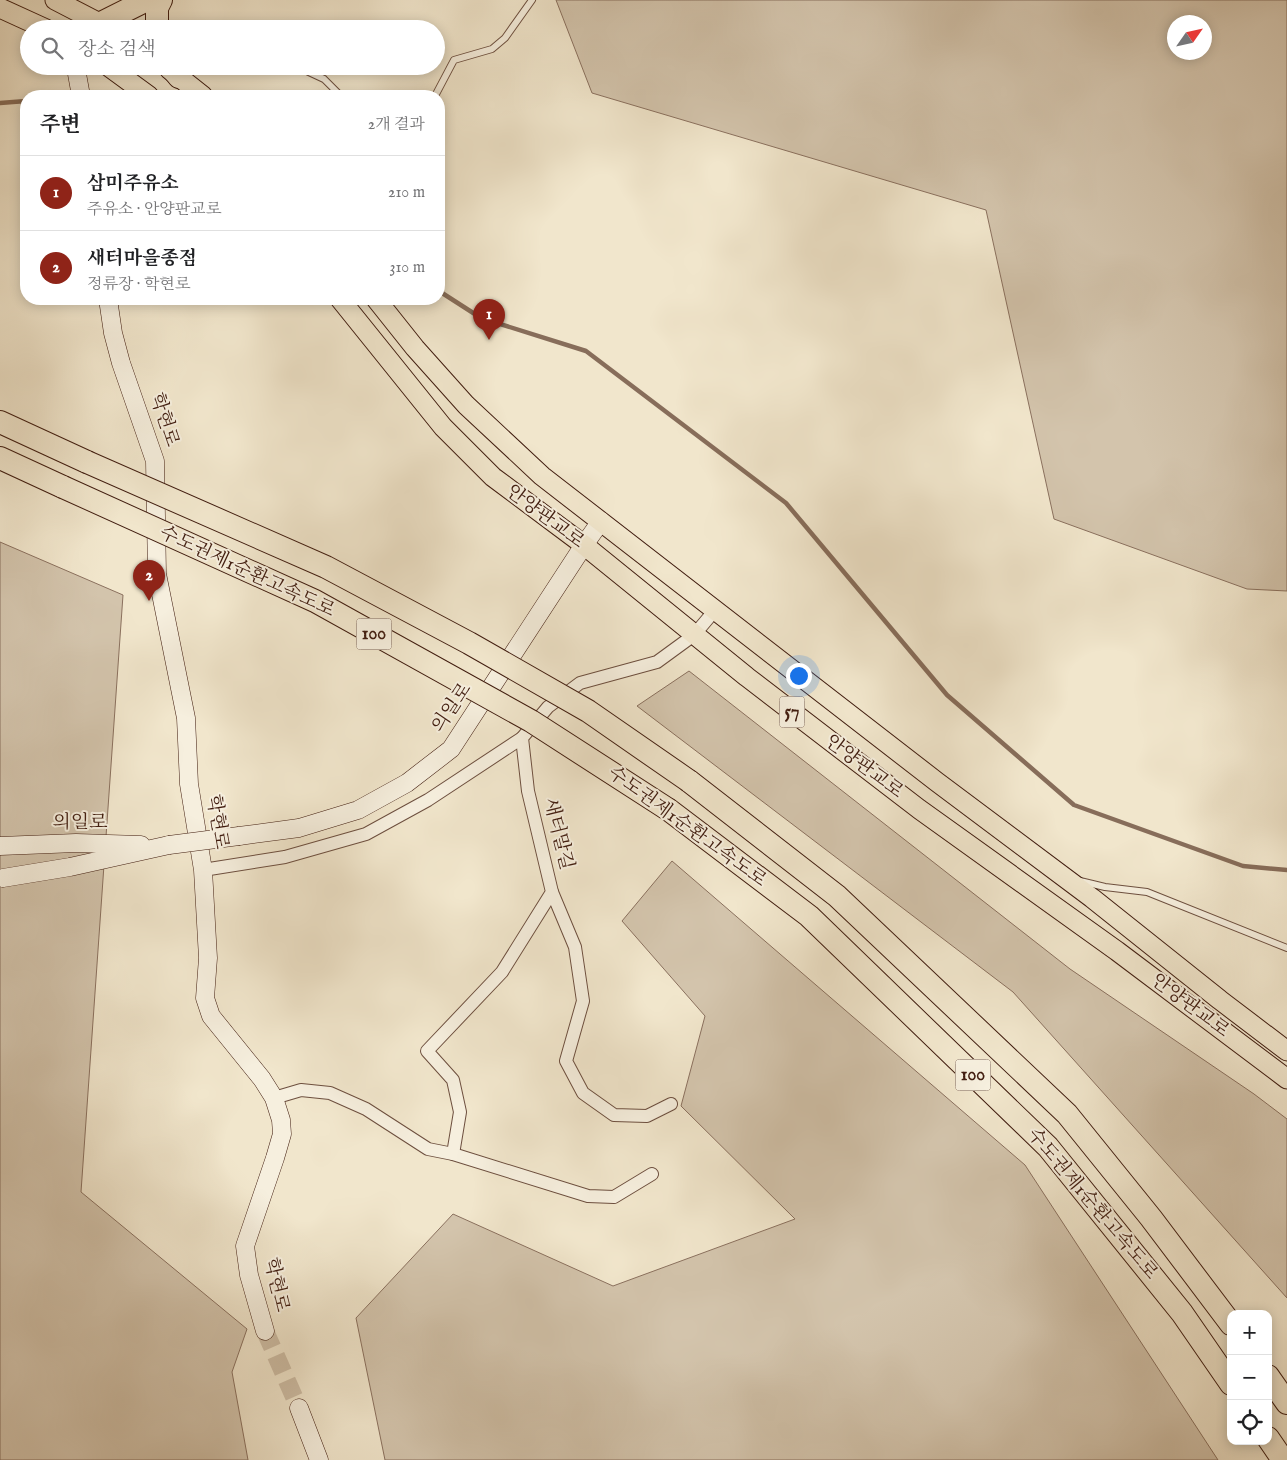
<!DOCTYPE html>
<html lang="ko">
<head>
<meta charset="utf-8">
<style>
  :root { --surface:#fff; --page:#f2f2f2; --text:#202124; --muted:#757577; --line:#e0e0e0; --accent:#8f2418 }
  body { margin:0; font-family:"IM FELL English","Noto Serif KR",serif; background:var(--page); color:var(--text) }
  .controls { position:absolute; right:15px; bottom:15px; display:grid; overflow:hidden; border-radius:10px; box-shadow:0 2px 12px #0003 }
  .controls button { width:45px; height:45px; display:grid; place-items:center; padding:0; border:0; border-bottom:1px solid var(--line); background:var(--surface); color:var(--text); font:25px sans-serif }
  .compass { position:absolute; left:1167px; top:15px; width:45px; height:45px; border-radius:50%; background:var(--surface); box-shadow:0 2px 12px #0003; rotate:56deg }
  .you { position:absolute; left:798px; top:675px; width:18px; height:18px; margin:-12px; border:4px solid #fff; border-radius:50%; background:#1a73e8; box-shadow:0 0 0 8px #1a73e833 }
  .badge { display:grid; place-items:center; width:32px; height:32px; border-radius:50%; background:var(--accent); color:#fff; font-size:16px; font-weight:700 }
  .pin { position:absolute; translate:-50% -41px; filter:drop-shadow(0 1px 2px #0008) }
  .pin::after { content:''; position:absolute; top:26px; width:18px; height:15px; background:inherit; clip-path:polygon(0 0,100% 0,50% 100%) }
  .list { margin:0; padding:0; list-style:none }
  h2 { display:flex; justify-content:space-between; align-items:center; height:65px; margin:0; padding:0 20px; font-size:21px }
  h2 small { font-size:16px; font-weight:400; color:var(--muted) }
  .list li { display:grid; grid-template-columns:32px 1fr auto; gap:15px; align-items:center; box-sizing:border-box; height:75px; padding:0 20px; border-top:1px solid var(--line) }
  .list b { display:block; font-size:19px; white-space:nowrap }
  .list p { margin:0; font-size:16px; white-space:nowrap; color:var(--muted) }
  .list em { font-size:16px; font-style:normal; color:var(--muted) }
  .icon { flex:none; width:28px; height:28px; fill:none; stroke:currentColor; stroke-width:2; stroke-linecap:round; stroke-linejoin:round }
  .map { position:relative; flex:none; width:1287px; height:1460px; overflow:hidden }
  .search { position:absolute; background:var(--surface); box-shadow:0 2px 12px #0003; left:20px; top:20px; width:425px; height:55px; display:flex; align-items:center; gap:12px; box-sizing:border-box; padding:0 18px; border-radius:28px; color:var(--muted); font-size:19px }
  .panel { position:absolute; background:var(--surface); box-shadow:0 2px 12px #0003; left:20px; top:90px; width:425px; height:215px; border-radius:20px }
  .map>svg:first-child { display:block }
</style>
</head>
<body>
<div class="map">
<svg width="1287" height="1460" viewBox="0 0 1287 1460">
  <rect width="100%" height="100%" fill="#f1e6cc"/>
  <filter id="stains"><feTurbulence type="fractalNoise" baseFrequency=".004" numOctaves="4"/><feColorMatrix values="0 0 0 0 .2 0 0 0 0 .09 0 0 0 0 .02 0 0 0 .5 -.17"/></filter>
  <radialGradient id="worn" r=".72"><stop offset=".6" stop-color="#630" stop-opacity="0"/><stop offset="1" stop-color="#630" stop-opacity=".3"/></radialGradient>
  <g fill="#d3c4ac" stroke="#8a705e" fill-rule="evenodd">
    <path d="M556,0H1287V591L1247,589L1054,519L986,210L592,93ZM1204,22V52H1174V22Z"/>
    <polygon points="0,542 123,595 81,1192 247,1329 232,1372 248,1460 0,1460"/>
    <polygon points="689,671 1070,969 1254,1094 1287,1119 1287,1298 1013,992 637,706"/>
    <polygon points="672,861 1025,1165 1218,1460 385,1460 356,1318 453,1214 613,1286 795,1219 681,1106 705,1016 622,921"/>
  </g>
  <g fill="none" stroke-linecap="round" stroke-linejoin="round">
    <g stroke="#876d5a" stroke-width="4.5">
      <polyline points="0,103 26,101"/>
      <polyline points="439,291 481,318 586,351 786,503 947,695 1074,805 1243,866 1287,870"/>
    </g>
    <polyline stroke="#cebea6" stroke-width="18" stroke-dasharray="18 9" stroke-linecap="butt" points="265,1331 299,1408"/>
    <defs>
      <g id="lane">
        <polyline points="296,66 324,79 341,96"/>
        <polyline points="435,96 454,60 492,49 505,38 532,0"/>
        <polyline points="1080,881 1105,887 1147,892 1287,948"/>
      </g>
      <g id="street">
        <polyline points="203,870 285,857 366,834 428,800 522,738"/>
        <polyline points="552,892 575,947 583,1001 566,1061 583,1093 614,1115 647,1116 671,1104"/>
        <polyline points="274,1098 301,1090 330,1093 366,1109 428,1149 453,1154 588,1196 614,1197 652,1174"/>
        <polyline points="453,1154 460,1112 453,1080 427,1051 502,972 552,892 528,791 522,738 548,707 580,683 657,662 694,635 716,609"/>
      </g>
      <g id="secondary">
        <polyline points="80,66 77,74 81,96"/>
        <polyline points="108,299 113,333 121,363 155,461 157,574 186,718 189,784 203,870 208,958 205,998 211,1016 262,1079 274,1098 281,1120 282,1134 275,1158 245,1246 249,1275 265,1331"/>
        <polyline points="239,836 299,828 358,810 407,783 451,749 584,545 601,521"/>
        <polyline points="0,846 76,843 141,845"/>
        <polyline points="3,878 70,867 169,845"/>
        <polyline points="299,1408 319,1460"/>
      </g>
      <g id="primary">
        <polyline points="55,0 111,29"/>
        <polyline points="0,8 46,29"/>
        <polyline points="108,66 149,96"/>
        <polyline points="169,69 203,96"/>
        <polyline points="340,299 443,427 493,477 584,545 747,677 919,809 1117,951 1287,1079"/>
        <polyline points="376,299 415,348 466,405 542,476 937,782 1092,898 1220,1000 1287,1051"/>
      </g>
      <g id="highway">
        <polyline points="101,23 147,0"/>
        <polyline points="157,29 157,8 161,0"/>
        <polyline points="170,66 179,77"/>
        <polyline points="0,422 87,462"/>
        <polyline points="0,458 63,487"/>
        <polyline points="689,781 837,896 1067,1114 1151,1218 1231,1324"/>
        <polyline points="669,810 809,916 1048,1147 1182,1313 1231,1384"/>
        <polyline points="1268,1376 1287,1403"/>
        <polyline points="1268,1438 1283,1460"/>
      </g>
    </defs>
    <use href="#lane" stroke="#6d4f3f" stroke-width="8"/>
    <use href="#street" stroke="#6d4f3f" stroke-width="14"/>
    <use href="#secondary" stroke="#411d10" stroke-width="19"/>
    <use href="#primary" stroke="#411d10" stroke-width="21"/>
    <use href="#highway" stroke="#411d10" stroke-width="24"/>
    <use href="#lane" stroke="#f6efde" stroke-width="6"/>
    <use href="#street" stroke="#f6efde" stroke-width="12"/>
    <use href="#secondary" stroke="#f6efde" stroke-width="18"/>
    <use href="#primary" stroke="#f1e6cc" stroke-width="19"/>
    <use href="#highway" stroke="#f1e6cc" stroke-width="22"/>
    <defs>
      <polyline id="secondary-bridge" points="169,845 239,836"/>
      <g id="highway-bridge">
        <polyline points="87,462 326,567 469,643 588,711 689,781"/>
        <polyline points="63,487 315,601 531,721 669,810"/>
      </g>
    </defs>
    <use href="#secondary-bridge" stroke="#411d10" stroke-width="19" stroke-linecap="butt"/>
    <use href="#highway-bridge" stroke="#411d10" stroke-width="24" stroke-linecap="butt"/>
    <use href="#secondary-bridge" stroke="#f6efde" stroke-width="18"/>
    <use href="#highway-bridge" stroke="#f1e6cc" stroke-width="22"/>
  </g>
  <g text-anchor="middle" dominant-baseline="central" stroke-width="4" stroke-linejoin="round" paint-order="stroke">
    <g fill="#f6efde" stroke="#775c4e" stroke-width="1">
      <rect x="356.5" y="618.5" width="35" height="31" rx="4"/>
      <rect x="779.5" y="696.5" width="25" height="31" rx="4"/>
      <rect x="955.5" y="1059.5" width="35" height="31" rx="4"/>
    </g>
    <g font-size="18" font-weight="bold" fill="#411d10">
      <text x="374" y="634">100</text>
      <text x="792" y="712">57</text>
      <text x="973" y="1075">100</text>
    </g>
    <g font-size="19" fill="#411d10" stroke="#f6efde">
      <text transform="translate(164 420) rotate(72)">학현로</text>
      <text transform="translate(545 517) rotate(37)">안양판교로</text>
      <text transform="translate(247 572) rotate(25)">수도권제1순환고속도로</text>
      <text transform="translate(452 708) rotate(-56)">의일로</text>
      <text transform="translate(864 767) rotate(37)">안양판교로</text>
      <text transform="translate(217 822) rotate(81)">학현로</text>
      <text x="80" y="823">의일로</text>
      <text transform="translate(687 827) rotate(36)">수도권제1순환고속도로</text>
      <text transform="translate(558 834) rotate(76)">새터말길</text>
      <text transform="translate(1190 1006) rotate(37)">안양판교로</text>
      <text transform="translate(1092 1204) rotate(50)">수도권제1순환고속도로</text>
      <text transform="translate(276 1285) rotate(77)">학현로</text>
    </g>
  </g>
  <rect width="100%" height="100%" filter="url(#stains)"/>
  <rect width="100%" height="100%" fill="url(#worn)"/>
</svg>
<div class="controls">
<button>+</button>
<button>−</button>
<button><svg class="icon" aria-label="locate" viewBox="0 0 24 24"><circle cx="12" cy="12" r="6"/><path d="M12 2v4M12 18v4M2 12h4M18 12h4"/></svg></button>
</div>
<svg class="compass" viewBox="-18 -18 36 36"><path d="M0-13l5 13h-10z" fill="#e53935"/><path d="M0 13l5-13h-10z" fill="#757577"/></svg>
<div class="you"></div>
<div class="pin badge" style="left:489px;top:340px">1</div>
<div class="pin badge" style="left:149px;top:601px">2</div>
<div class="search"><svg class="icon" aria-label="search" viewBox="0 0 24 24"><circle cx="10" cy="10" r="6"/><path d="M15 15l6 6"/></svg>장소 검색</div>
<section class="panel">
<h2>주변<small>2개 결과</small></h2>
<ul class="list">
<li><span class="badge">1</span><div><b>삼미주유소</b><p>주유소 · 안양판교로</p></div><em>210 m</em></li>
<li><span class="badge">2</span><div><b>새터마을종점</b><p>정류장 · 학현로</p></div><em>310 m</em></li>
</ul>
</section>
</div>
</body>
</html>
